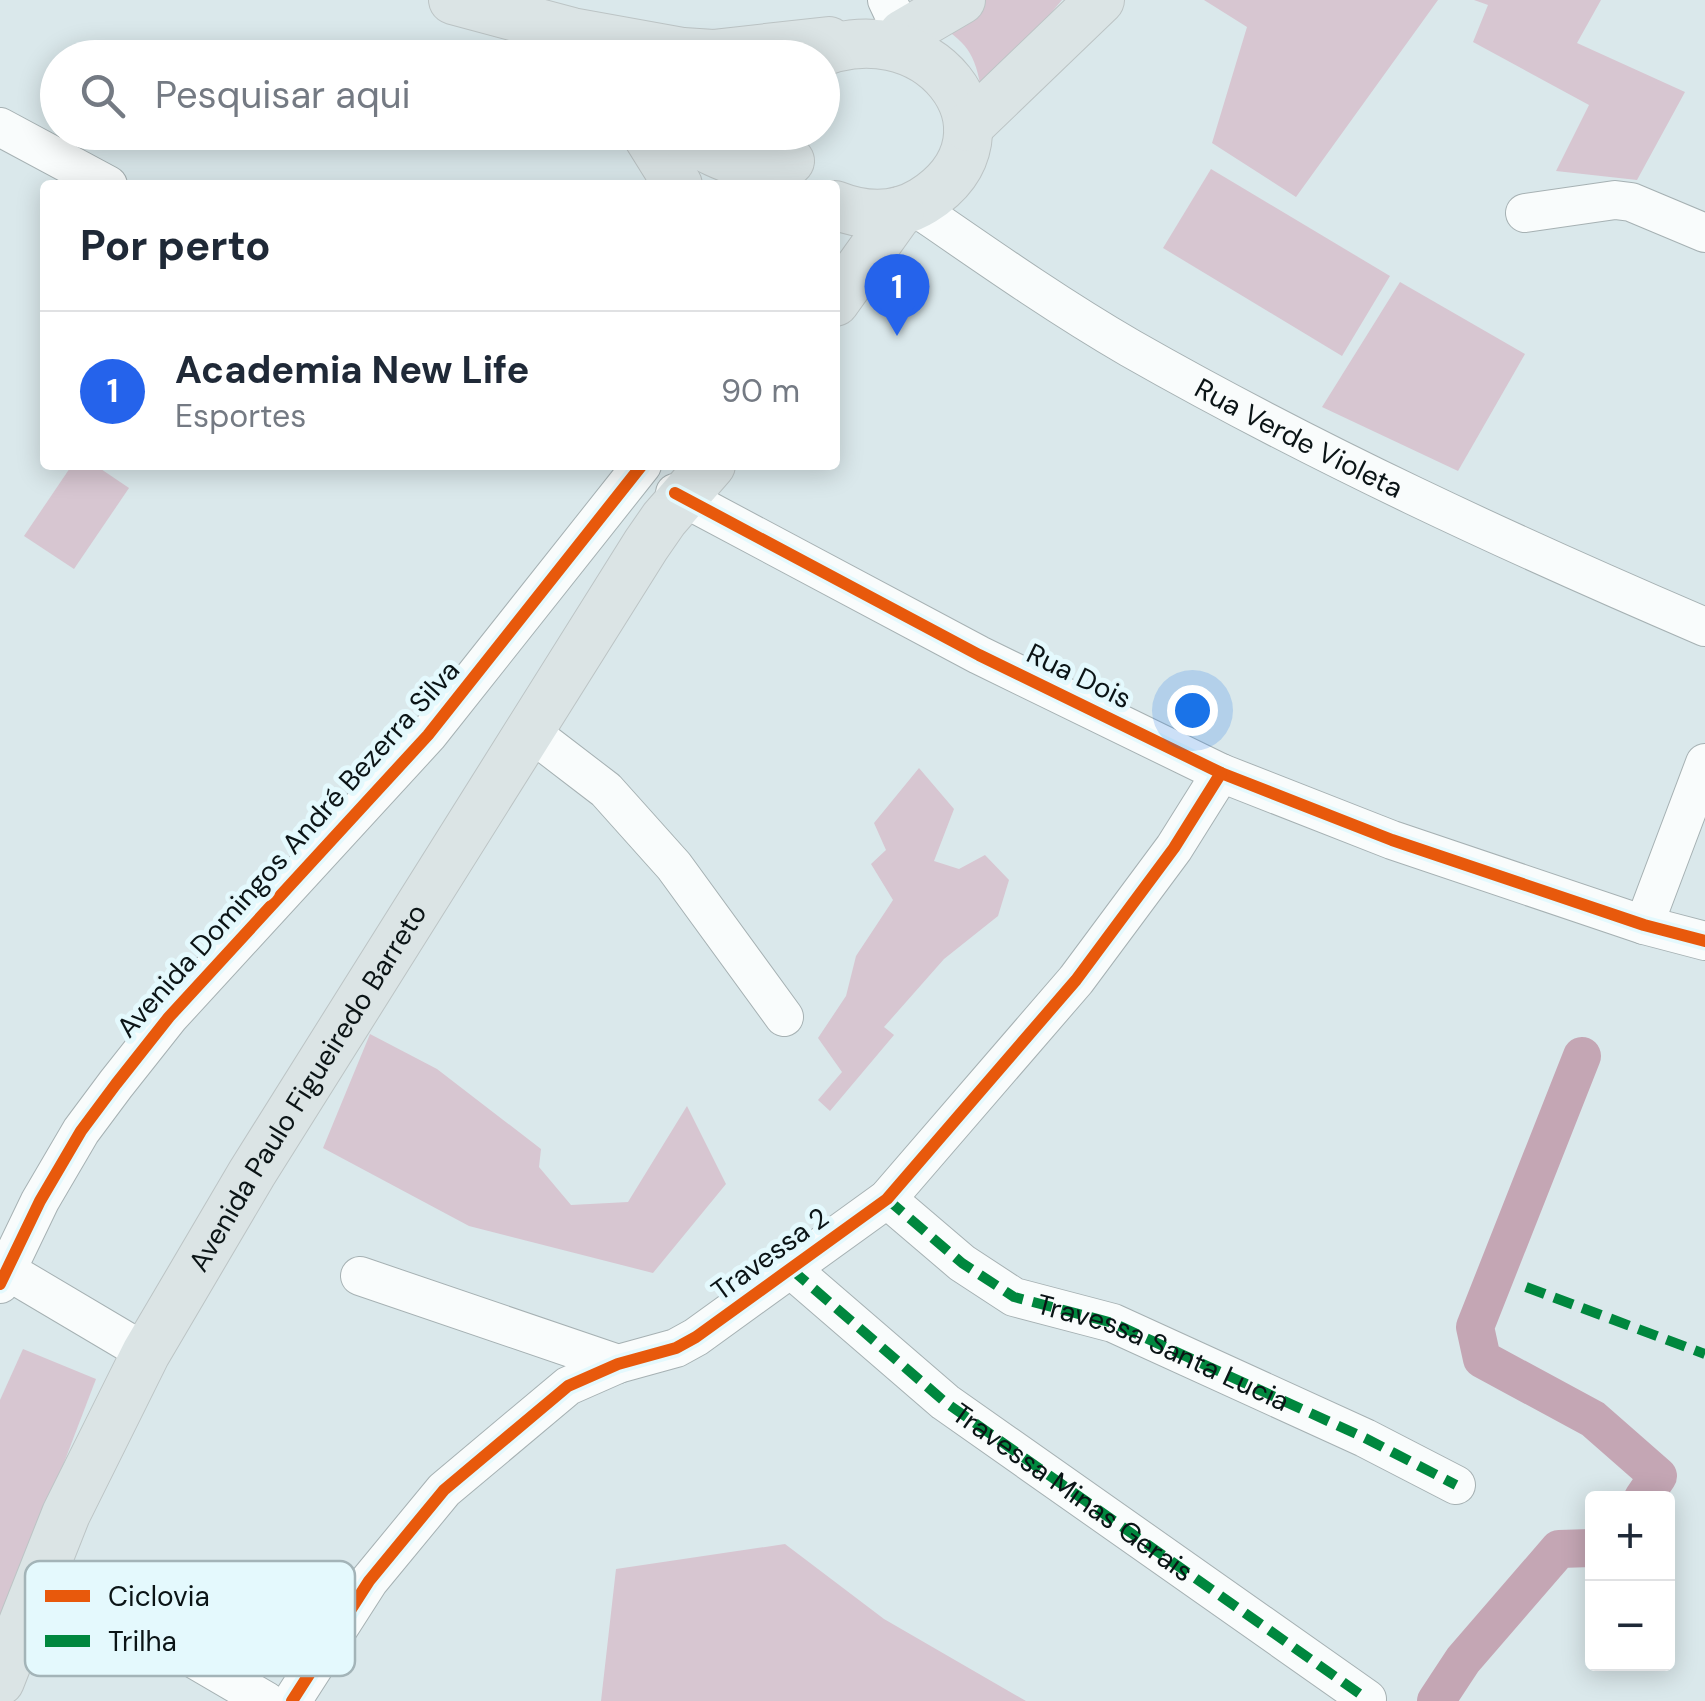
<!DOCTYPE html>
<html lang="pt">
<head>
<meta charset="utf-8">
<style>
  :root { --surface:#fff; --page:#f2f2f3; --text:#1f2937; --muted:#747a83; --line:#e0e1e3; --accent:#2563eb }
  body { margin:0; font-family:"DM Sans",sans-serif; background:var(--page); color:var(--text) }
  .controls { position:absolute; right:30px; bottom:30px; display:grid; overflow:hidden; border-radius:10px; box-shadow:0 5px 25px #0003 }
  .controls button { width:90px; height:90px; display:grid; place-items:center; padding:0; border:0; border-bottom:2px solid var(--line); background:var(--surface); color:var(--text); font:50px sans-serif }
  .you { position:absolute; left:1192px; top:710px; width:35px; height:35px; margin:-25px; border:8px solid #fff; border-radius:50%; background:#1a73e8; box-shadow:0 0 0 15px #1a73e833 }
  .badge { display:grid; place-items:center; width:65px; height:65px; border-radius:50%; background:var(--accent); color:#fff; font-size:32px; font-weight:700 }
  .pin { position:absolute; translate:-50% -82px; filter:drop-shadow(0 2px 5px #0008) }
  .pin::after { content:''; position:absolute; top:52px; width:35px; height:30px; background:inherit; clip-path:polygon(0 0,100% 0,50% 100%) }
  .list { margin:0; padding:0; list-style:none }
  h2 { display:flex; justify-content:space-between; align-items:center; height:130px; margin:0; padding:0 40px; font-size:42px }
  h2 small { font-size:32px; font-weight:400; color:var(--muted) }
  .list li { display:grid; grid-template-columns:65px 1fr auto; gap:30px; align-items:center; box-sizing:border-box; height:160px; padding:0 40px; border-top:2px solid var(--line) }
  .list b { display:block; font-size:38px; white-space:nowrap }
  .list p { margin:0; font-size:32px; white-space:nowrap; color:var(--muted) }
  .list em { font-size:32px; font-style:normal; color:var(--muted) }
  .icon { flex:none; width:55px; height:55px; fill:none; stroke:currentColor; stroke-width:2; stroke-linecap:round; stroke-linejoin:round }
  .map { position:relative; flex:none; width:1705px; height:1701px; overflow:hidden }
  .search { position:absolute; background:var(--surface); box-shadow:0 5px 25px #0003; left:40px; top:40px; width:800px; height:110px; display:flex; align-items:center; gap:25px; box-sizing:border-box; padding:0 35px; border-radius:55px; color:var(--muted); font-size:38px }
  .panel { position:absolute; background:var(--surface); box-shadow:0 5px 25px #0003; left:40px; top:180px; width:800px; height:290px; border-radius:10px }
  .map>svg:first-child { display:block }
</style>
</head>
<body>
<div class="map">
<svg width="1705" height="1701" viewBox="0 0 1705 1701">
  <rect width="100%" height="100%" fill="#dae8eb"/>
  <g fill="#d7c6d1">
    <path d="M970,0H1062L982,94C975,51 967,43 932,20Z"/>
    <polygon points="1204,0 1438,0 1296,197 1212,143 1247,27"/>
    <polygon points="1474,0 1601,0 1577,43 1685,92 1637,180 1556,171 1589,105 1473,42 1488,5"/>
    <polygon points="1211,169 1390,276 1342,356 1163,248"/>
    <polygon points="1400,282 1525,354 1458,471 1322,407"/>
    <polygon points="72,465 95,465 129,488 74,569 24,536"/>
    <polygon points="919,768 954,809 934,861 959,869 985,855 1009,880 998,916 944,959 884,1027 894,1035 830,1111 818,1100 842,1072 818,1038 846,996 856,956 893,900 871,864 886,850 874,823"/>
    <polygon points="370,1034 437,1069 541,1149 539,1167 571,1205 628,1202 687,1106 726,1184 653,1273 469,1226 323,1148"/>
    <polygon points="23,1349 96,1379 0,1630 0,1400"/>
    <polygon points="785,1544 884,1619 1026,1701 601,1701 616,1569"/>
  </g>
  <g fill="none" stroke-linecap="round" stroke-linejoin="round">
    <g stroke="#c4a6b4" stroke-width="38">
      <polyline points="1582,1056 1475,1327 1482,1359 1593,1419 1658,1476 1643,1498"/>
      <polyline points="1436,1701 1463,1660 1559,1549 1592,1548"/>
    </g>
    <defs>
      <g id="minor">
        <polyline points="887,0 903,34"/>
        <polyline points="0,127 108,185"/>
        <path id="s1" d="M914,206C985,255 1056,305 1130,348C1316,454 1509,543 1705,627"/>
        <polyline points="1525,213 1615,200 1631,202 1705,233"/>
        <polyline points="675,493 979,655 1221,773 1392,840 1644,925 1705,941"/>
        <polyline points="529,731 606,790 674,866 784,1017"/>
        <polyline points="1644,925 1705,763"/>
        <path id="s2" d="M887,1199L962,1263L1014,1297L1113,1323L1365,1438L1456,1485"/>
        <path id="s3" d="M791,1269L945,1402L1367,1699"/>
        <polyline points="6,1270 146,1353"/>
        <polyline points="360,1276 618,1364"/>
        <polyline points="0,1284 40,1201 81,1131 116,1084 169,1017 428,735 642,465"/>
        <polyline points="42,1570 266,1701"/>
        <polyline points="292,1701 369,1581 444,1490 568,1386 618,1364 676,1348 696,1337 887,1199 1076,980 1174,848 1221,773"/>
      </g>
      <g id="major">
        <polyline points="453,0 572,32 683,52 713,54 829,41"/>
        <polyline points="903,34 961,0"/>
        <path d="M808,58C926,0 1031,133 923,201C895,218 865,217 835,205"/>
        <polyline points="968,127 1100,0"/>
        <polyline points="645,132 678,185"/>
        <path d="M676,132C715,152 745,174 790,161"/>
        <polyline points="835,302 900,211"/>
        <path id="s4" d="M0,1681L66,1514L146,1353L252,1173L646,545L664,519L711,465"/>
      </g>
    </defs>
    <use href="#minor" stroke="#a6b1b3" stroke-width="40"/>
    <use href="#major" stroke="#bcc4c5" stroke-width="50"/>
    <use href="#minor" stroke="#f9fcfc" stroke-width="38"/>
    <use href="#major" stroke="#dbe4e5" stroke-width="48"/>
    <g stroke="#00873e" stroke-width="10" stroke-dasharray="20 10" stroke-linecap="butt">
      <polyline points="887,1199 962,1263 1014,1297 1113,1323 1365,1438 1456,1485"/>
      <polyline points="791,1269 945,1402 1367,1699"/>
      <polyline points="1526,1287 1705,1354"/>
    </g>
    <defs>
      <g id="cycleway">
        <polyline points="675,493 979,655 1221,773 1392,840 1644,925 1705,941"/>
        <polyline points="0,1284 40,1201 81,1131 116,1084 169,1017 428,735 642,465"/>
        <polyline points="292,1701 369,1581 444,1490 568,1386 618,1364 676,1348 696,1337 887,1199 1076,980 1174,848 1221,773"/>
      </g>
    </defs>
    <use href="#cycleway" stroke="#e4f9fd" stroke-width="19"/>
    <use href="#cycleway" stroke="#e8590c" stroke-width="12"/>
  </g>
  <g text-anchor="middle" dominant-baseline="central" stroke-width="10" stroke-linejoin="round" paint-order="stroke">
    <g font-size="28" fill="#0b1416" stroke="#e4f9fd">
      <text stroke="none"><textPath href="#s1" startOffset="450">Rua Verde Violeta</textPath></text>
      <text transform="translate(1079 676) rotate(26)">Rua Dois</text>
      <text transform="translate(288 849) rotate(-48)">Avenida Domingos André Bezerra Silva</text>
      <text stroke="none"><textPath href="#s4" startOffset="670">Avenida Paulo Figueiredo Barreto</textPath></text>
      <text transform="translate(770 1254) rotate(-36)">Travessa 2</text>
      <text stroke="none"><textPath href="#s2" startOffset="320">Travessa Santa Lucia</textPath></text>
      <text stroke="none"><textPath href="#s3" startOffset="360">Travessa Minas Gerais</textPath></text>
    </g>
  </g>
  <rect x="25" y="1561" width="330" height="115" rx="15" fill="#e4f9fd" stroke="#a3b4b8" stroke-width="2.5"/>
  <rect x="45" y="1590" width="45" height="12" fill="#e8590c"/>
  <rect x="45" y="1635" width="45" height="12" fill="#00873e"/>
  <g font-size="28" fill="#0b1416">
    <text x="108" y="1606">Ciclovia</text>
    <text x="108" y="1651">Trilha</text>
  </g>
</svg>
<div class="controls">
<button>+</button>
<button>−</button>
</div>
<div class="you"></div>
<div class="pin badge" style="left:897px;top:336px">1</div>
<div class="search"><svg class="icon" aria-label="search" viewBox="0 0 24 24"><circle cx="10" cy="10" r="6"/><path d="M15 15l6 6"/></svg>Pesquisar aqui</div>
<section class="panel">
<h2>Por perto<small></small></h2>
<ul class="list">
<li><span class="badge">1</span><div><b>Academia New Life</b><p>Esportes</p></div><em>90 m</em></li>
</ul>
</section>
</div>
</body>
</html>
